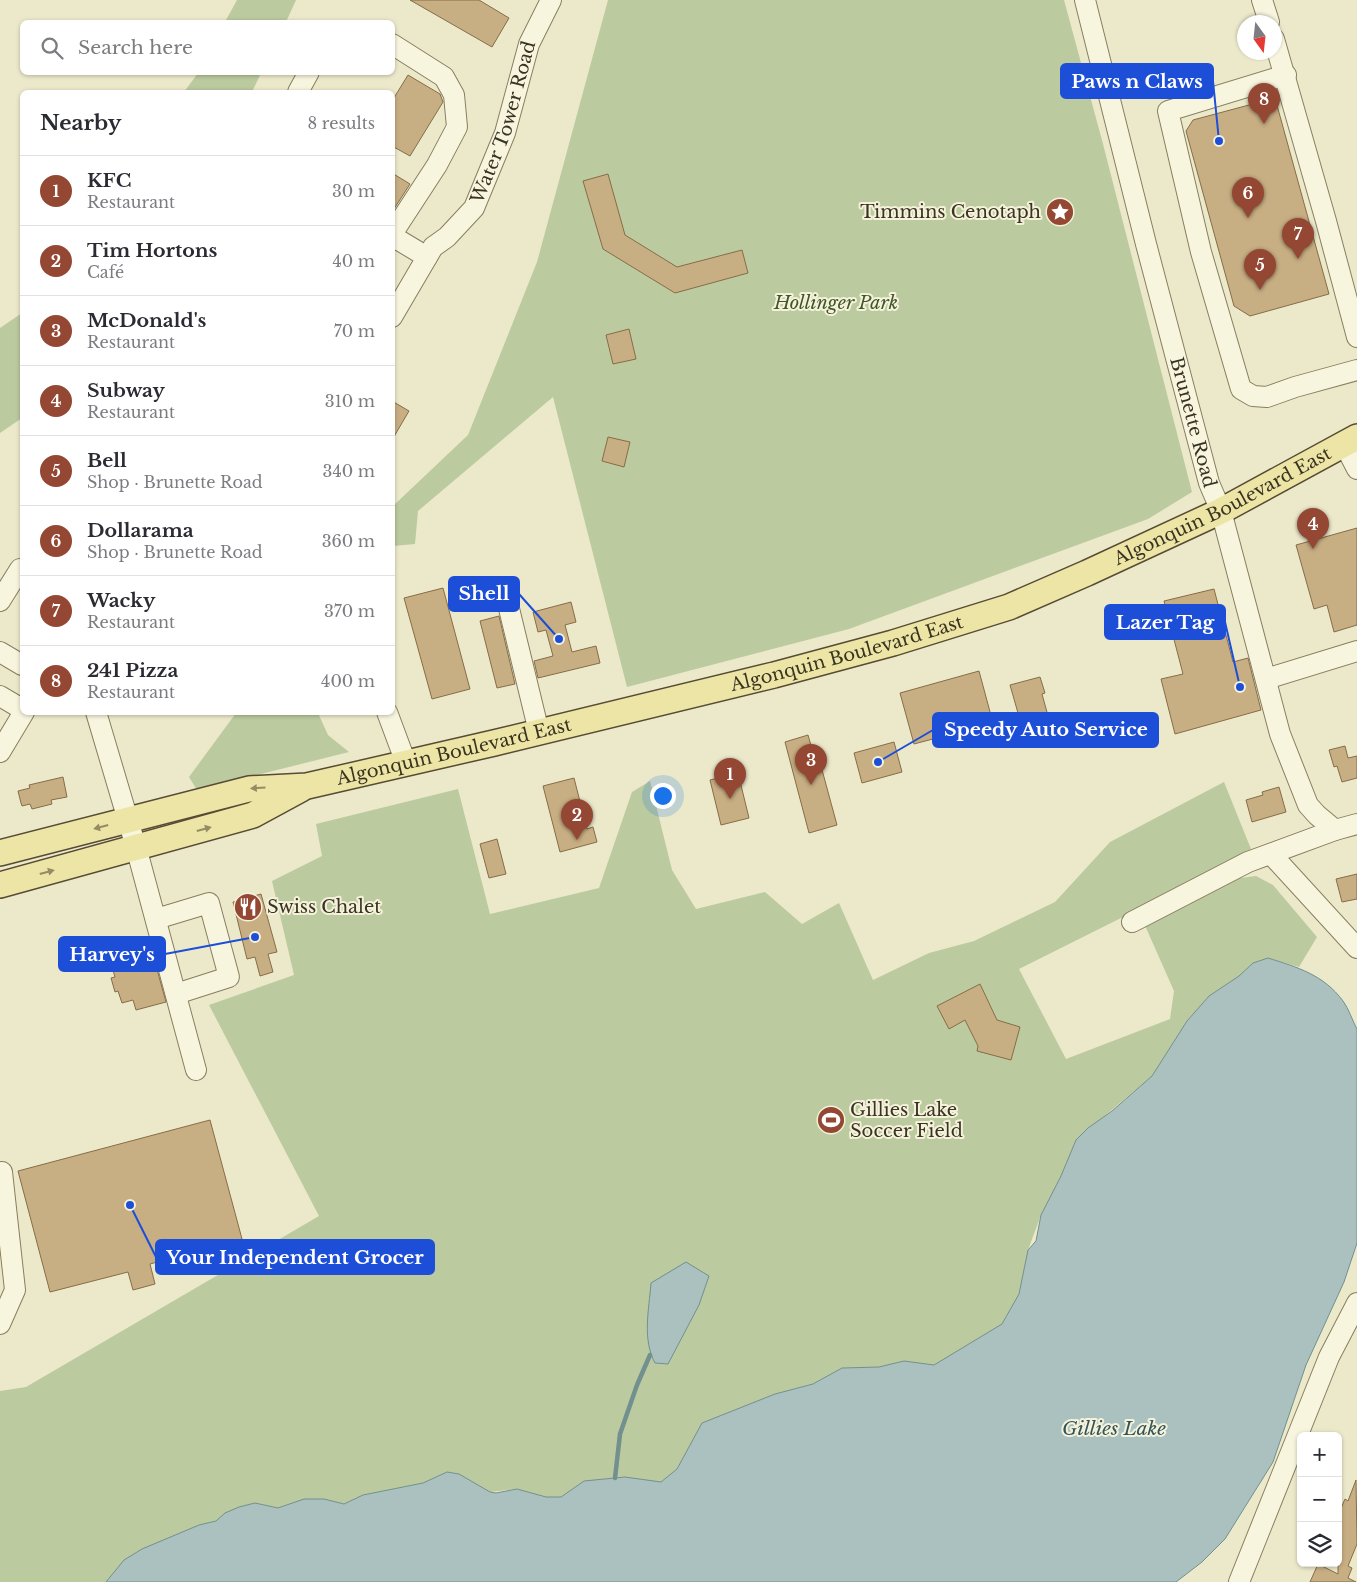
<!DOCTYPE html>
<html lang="en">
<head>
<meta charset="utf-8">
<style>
  :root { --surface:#fff; --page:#f2f2f3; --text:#2b2b33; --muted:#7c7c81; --line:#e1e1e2; --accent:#944733 }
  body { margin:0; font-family:"Libre Baskerville",serif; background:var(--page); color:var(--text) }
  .controls { position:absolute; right:15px; bottom:15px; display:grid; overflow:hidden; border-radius:8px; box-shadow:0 1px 4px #0004 }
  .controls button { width:45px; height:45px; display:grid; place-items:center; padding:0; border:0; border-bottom:1px solid var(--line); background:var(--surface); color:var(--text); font:25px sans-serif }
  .compass { position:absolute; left:1237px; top:15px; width:45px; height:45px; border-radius:50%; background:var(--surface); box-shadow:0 1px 4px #0004; rotate:165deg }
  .you { position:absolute; left:662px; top:795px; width:18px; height:18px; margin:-12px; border:4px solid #fff; border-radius:50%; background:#1a73e8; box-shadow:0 0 0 8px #1a73e833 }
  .badge { display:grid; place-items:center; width:32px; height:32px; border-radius:50%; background:var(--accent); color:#fff; font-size:16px; font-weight:700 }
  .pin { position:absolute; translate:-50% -41px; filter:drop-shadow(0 1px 2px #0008) }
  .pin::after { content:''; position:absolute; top:26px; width:18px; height:15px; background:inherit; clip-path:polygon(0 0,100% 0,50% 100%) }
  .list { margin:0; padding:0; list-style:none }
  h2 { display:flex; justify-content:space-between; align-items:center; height:65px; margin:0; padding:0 20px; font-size:21px }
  h2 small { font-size:16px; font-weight:400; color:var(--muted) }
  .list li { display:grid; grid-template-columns:32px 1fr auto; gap:15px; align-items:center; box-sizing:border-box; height:70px; padding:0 20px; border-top:1px solid var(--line) }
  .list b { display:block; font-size:19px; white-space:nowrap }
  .list p { margin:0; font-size:16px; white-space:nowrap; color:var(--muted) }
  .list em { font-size:16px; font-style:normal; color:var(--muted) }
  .icon { flex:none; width:28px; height:28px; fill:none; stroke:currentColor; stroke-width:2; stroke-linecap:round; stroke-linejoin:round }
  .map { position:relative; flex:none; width:1357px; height:1582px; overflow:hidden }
  .search { position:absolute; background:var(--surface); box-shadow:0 1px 4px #0004; left:20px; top:20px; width:375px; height:55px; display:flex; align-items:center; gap:12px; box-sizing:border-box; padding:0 18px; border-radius:8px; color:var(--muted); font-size:19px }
  .panel { position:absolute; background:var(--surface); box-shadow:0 1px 4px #0004; left:20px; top:90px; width:375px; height:625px; border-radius:8px }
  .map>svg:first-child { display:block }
</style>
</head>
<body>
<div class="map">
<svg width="1357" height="1582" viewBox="0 0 1357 1582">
  <rect width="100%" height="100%" fill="#ece9cb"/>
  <g fill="#bcca9f">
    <polygon points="237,0 296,0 286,22 225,22"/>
    <polygon points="608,0 1064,0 1103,144 1192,492 1148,519 849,629 627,687 553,397 418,511 415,544 393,546 393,506 468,435 537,262"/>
    <polygon points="198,73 198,72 261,73 252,92 184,92"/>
    <polygon points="22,313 22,418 0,433 0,328"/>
    <polygon points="236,713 318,713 328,735 349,752 197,790 189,777"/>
    <polygon points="650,781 672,870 696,909 765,892 802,924 839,903 873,980 929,953 974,941 1055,902 1110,842 1224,782 1251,849 1139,909 1019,969 1066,1059 1170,1019 1174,991 1143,921 1233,879 1256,876 1273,885 1317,937 1299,967 1268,958 1253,963 1239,976 1209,996 1187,1021 1152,1076 1076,1140 1061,1176 1041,1215 1028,1250 1019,1294 1002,1324 934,1365 904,1361 879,1367 842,1368 813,1384 775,1394 703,1423 677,1469 661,1482 625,1477 584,1481 561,1497 546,1497 517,1489 490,1492 459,1474 447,1472 423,1483 363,1495 344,1504 324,1499 304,1499 278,1508 255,1503 216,1521 199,1525 124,1561 106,1582 0,1582 0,1391 26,1387 319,1216 209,1005 294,975 272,881 322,856 316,824 458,789 490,914 599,888 632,792"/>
  </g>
  <g fill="#abc1bf" stroke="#71908e">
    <path d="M1268,958C1297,967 1324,975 1343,1001C1349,1009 1352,1020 1357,1029V1243L1344,1282L1306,1365L1273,1462L1225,1539L1202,1562L1176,1582H106L124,1560L142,1549L199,1525L216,1521L225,1513L239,1507L255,1503L278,1508L304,1499H324L344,1504L363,1495L423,1483L447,1472L459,1474L490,1492L496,1493L517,1489L546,1497H561L584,1481L625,1477L661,1482L677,1469L702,1423L775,1394L813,1384L842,1368L879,1367L904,1361L934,1365L1002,1324L1019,1294L1028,1250L1036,1241L1041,1215L1061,1176L1076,1140L1088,1128L1112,1111L1152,1076L1187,1021L1209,996L1239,976L1253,963Z"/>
    <path d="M686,1262L709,1276L699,1305L668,1364L655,1363C642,1339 649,1310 651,1283Z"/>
  </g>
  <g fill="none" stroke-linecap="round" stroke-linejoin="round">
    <polyline stroke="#71908e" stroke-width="4.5" points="615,1478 620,1434 637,1385 650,1355"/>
  </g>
  <g fill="#c8ae83" stroke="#866d47">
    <polygon points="410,0 479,0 509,18 492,47"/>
    <polygon points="408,75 440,94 443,102 410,156 392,146 392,101"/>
    <polygon points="1275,98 1329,294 1250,316 1234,306 1186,131 1193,120"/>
    <polygon points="392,173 410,184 392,212"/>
    <polygon points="608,174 625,235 677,267 742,250 748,273 675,293 603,249 583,181"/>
    <polygon points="629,329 636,359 613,364 606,335"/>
    <polygon points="392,401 409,411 392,440"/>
    <polygon points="608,437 630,442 624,467 602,461"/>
    <polygon points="1357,528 1357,625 1334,632 1327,605 1314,609 1296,545"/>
    <polygon points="443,588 470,689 432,699 404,598"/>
    <polygon points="1214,589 1233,662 1248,658 1261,710 1175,734 1161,679 1183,674 1164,601"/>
    <polygon points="571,602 576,622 565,625 572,652 596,646 600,663 538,678 534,661 553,656 546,630 538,632 533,612"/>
    <polygon points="499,616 515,684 497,688 480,621"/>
    <polygon points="979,671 993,723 914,744 900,693"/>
    <polygon points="1040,677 1045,693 1042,694 1053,734 1026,741 1010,685"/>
    <polygon points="808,735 814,756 818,755 837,825 809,833 785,742"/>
    <polygon points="894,742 902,772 862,783 854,753"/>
    <polygon points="1345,746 1348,758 1357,756 1357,778 1342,782 1337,766 1334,767 1329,750"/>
    <polygon points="738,773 749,818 721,825 710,780"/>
    <polygon points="63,777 67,797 51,800 52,804 32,809 30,804 22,806 21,803 18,791 30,788 29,785"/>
    <polygon points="574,778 587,829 593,827 597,842 560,852 543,786"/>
    <polygon points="1279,787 1286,812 1252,822 1246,800 1263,795 1262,792"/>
    <polygon points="497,839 506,874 489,878 480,844"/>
    <polygon points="1357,874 1357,899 1342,902 1336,879"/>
    <polygon points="261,894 277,952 268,954 273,972 260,976 255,957 247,959 233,902"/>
    <polygon points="150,944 166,1002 136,1010 133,1000 122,1003 118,991 115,992 111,978 115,977 112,967 123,964 120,951"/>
    <polygon points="980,984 997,1020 1020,1027 1011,1060 977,1051 978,1046 965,1020 949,1029 937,1006"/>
    <polygon points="210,1120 242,1239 150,1264 155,1284 133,1290 128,1272 50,1292 18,1171"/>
    <polygon points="1356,1480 1357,1544 1348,1566 1352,1568 1348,1578 1356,1582 1310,1582 1318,1564 1338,1574 1338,1515 1345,1499 1348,1501"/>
  </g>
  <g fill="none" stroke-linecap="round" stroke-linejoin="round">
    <defs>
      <g id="minor">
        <path id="s1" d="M1085,0L1146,244L1209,483L1221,511L1280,734L1308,805L1317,815L1335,830"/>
        <polyline points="1262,0 1269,22"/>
        <polyline points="1274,39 1326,221 1357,337"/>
        <polyline points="392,44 444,77 454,95 457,127 437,165 392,234"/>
        <polyline points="1286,75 1168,111 1201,252 1241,389 1253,396 1267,397 1295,387 1357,370"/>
        <polyline points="298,92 309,72"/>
        <polyline points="392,236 427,257"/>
        <path id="s2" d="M392,317L433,247L447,237L474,208L505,133L529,44L551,0"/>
        <polyline points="1344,444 1357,469"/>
        <polyline points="504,588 539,732"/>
        <polyline points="0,601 20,569 22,570"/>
        <polyline points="0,652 22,665"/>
        <polyline points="1266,679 1357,651"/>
        <polyline points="0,696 22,709"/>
        <polyline points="96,712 136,847 196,1070"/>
        <polyline points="387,712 406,763"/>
        <polyline points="0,752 24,712"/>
        <polyline points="1271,854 1357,948"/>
        <polyline points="156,919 209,903 229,977 176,994"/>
        <polyline points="1132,922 1248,862 1335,830 1357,824"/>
        <polyline points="0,1324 15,1290 2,1172"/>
        <polyline points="1239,1582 1329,1357 1357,1303"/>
      </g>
      <g id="major">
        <path id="s3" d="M0,853L249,789L307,786L494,743L774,675L893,643L1009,607L1087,573L1221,511L1357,437"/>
        <polyline points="0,885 253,815 301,789"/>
      </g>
    </defs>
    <use href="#minor" stroke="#887e60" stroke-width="22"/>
    <use href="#major" stroke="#574b33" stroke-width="28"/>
    <use href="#minor" stroke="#f7f5de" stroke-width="20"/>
    <use href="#major" stroke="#ece5a6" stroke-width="25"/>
  </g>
  <defs><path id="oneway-solid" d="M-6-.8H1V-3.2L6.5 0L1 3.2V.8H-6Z" transform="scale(1.25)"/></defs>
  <g fill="#938c64">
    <use href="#oneway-solid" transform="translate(258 788) rotate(177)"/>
    <use href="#oneway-solid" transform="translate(101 827) rotate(165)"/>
    <use href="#oneway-solid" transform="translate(204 829) rotate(-15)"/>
    <use href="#oneway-solid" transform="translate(47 872) rotate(-15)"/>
  </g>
  <defs>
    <symbol id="sight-disc" viewBox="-11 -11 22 22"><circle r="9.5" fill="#944733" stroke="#f4f2da"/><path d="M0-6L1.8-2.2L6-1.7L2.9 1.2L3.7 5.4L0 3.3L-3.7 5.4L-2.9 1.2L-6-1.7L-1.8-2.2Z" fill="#fff"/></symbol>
    <symbol id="restaurant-disc" viewBox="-11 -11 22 22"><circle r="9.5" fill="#944733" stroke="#f4f2da"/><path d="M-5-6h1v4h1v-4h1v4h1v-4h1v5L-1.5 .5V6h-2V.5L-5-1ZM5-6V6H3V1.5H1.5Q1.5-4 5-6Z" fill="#fff"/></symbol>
    <symbol id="stadium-disc" viewBox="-11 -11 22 22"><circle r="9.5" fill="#944733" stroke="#f4f2da"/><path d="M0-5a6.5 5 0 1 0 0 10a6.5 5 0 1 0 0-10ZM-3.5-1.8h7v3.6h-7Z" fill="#fff"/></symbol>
  </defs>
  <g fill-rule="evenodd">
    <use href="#sight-disc" x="1044" y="196" width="32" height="32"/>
    <use href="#restaurant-disc" x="232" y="891" width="32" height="32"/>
    <use href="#stadium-disc" x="815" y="1104" width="32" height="32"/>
  </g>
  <g text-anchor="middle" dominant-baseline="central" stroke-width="4" stroke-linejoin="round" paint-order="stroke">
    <g font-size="18" fill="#3a3322" stroke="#f4f2da">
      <text stroke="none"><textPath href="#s2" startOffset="229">Water Tower Road</textPath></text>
      <text stroke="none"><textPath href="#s1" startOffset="436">Brunette Road</textPath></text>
      <text stroke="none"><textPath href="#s3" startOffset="1276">Algonquin Boulevard East</textPath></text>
      <text stroke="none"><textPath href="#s3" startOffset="871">Algonquin Boulevard East</textPath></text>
      <text stroke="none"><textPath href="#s3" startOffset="466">Algonquin Boulevard East</textPath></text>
    </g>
    <g font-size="18" fill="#3a3322" stroke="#f4f2da" text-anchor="start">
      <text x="1041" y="212" text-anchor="end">Timmins Cenotaph</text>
      <text x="267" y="907">Swiss Chalet</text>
      <text x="850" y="1110">Gillies Lake<tspan x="850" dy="21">Soccer Field</tspan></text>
    </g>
    <g font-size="18" font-style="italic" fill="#41552a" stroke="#f4f2da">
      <text x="836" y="303">Hollinger Park</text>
    </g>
    <g font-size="19" font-style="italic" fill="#325359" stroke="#f4f2da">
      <text x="1114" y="1428">Gillies Lake</text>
    </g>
  </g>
  <path fill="none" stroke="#1d4ed8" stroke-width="2" d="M1219 141L1213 81M559 639L519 594M1240 687L1225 622M878 762L933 730M255 937L165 954M130 1205L156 1257"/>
  <g fill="#1d4ed8" stroke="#f4f2da" stroke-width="2">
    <circle cx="1219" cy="141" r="5"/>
    <circle cx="559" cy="639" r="5"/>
    <circle cx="1240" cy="687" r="5"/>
    <circle cx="878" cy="762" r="5"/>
    <circle cx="255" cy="937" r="5"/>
    <circle cx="130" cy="1205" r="5"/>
  </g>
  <g fill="#1d4ed8" stroke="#1d4ed8" stroke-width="2">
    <rect x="1061" y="64" width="152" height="34" rx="5"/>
    <rect x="449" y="577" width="70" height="34" rx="5"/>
    <rect x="1105" y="605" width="120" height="34" rx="5"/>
    <rect x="933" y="713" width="225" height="34" rx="5"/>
    <rect x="59" y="937" width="106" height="34" rx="5"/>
    <rect x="156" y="1240" width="278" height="34" rx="5"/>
  </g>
  <g font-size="19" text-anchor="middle" font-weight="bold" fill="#fff">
    <text x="1137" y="88">Paws n Claws</text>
    <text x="484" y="600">Shell</text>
    <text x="1165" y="629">Lazer Tag</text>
    <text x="1046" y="736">Speedy Auto Service</text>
    <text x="112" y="961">Harvey's</text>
    <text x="295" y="1264">Your Independent Grocer</text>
  </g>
</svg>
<div class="controls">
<button>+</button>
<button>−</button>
<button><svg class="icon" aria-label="layers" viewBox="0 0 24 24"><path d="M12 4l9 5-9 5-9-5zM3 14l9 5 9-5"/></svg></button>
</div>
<svg class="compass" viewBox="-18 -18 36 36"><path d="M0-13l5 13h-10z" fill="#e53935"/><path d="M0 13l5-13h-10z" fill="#7c7c81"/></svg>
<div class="you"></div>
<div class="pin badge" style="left:730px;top:799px">1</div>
<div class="pin badge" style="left:577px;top:840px">2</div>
<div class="pin badge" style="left:811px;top:785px">3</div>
<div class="pin badge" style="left:1313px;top:549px">4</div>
<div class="pin badge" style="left:1260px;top:290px">5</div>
<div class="pin badge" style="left:1248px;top:218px">6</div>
<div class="pin badge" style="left:1298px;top:259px">7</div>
<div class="pin badge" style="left:1264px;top:124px">8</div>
<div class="search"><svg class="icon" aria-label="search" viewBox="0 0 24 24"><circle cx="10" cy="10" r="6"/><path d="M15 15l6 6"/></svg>Search here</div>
<section class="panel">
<h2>Nearby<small>8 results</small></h2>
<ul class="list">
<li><span class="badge">1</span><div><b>KFC</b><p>Restaurant</p></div><em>30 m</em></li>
<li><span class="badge">2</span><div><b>Tim Hortons</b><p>Café</p></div><em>40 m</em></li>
<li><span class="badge">3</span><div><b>McDonald's</b><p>Restaurant</p></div><em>70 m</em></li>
<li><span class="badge">4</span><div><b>Subway</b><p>Restaurant</p></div><em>310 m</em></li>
<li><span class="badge">5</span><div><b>Bell</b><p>Shop · Brunette Road</p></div><em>340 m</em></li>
<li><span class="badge">6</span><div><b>Dollarama</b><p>Shop · Brunette Road</p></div><em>360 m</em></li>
<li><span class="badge">7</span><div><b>Wacky</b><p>Restaurant</p></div><em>370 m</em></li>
<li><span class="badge">8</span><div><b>241 Pizza</b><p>Restaurant</p></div><em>400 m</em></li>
</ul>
</section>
</div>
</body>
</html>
